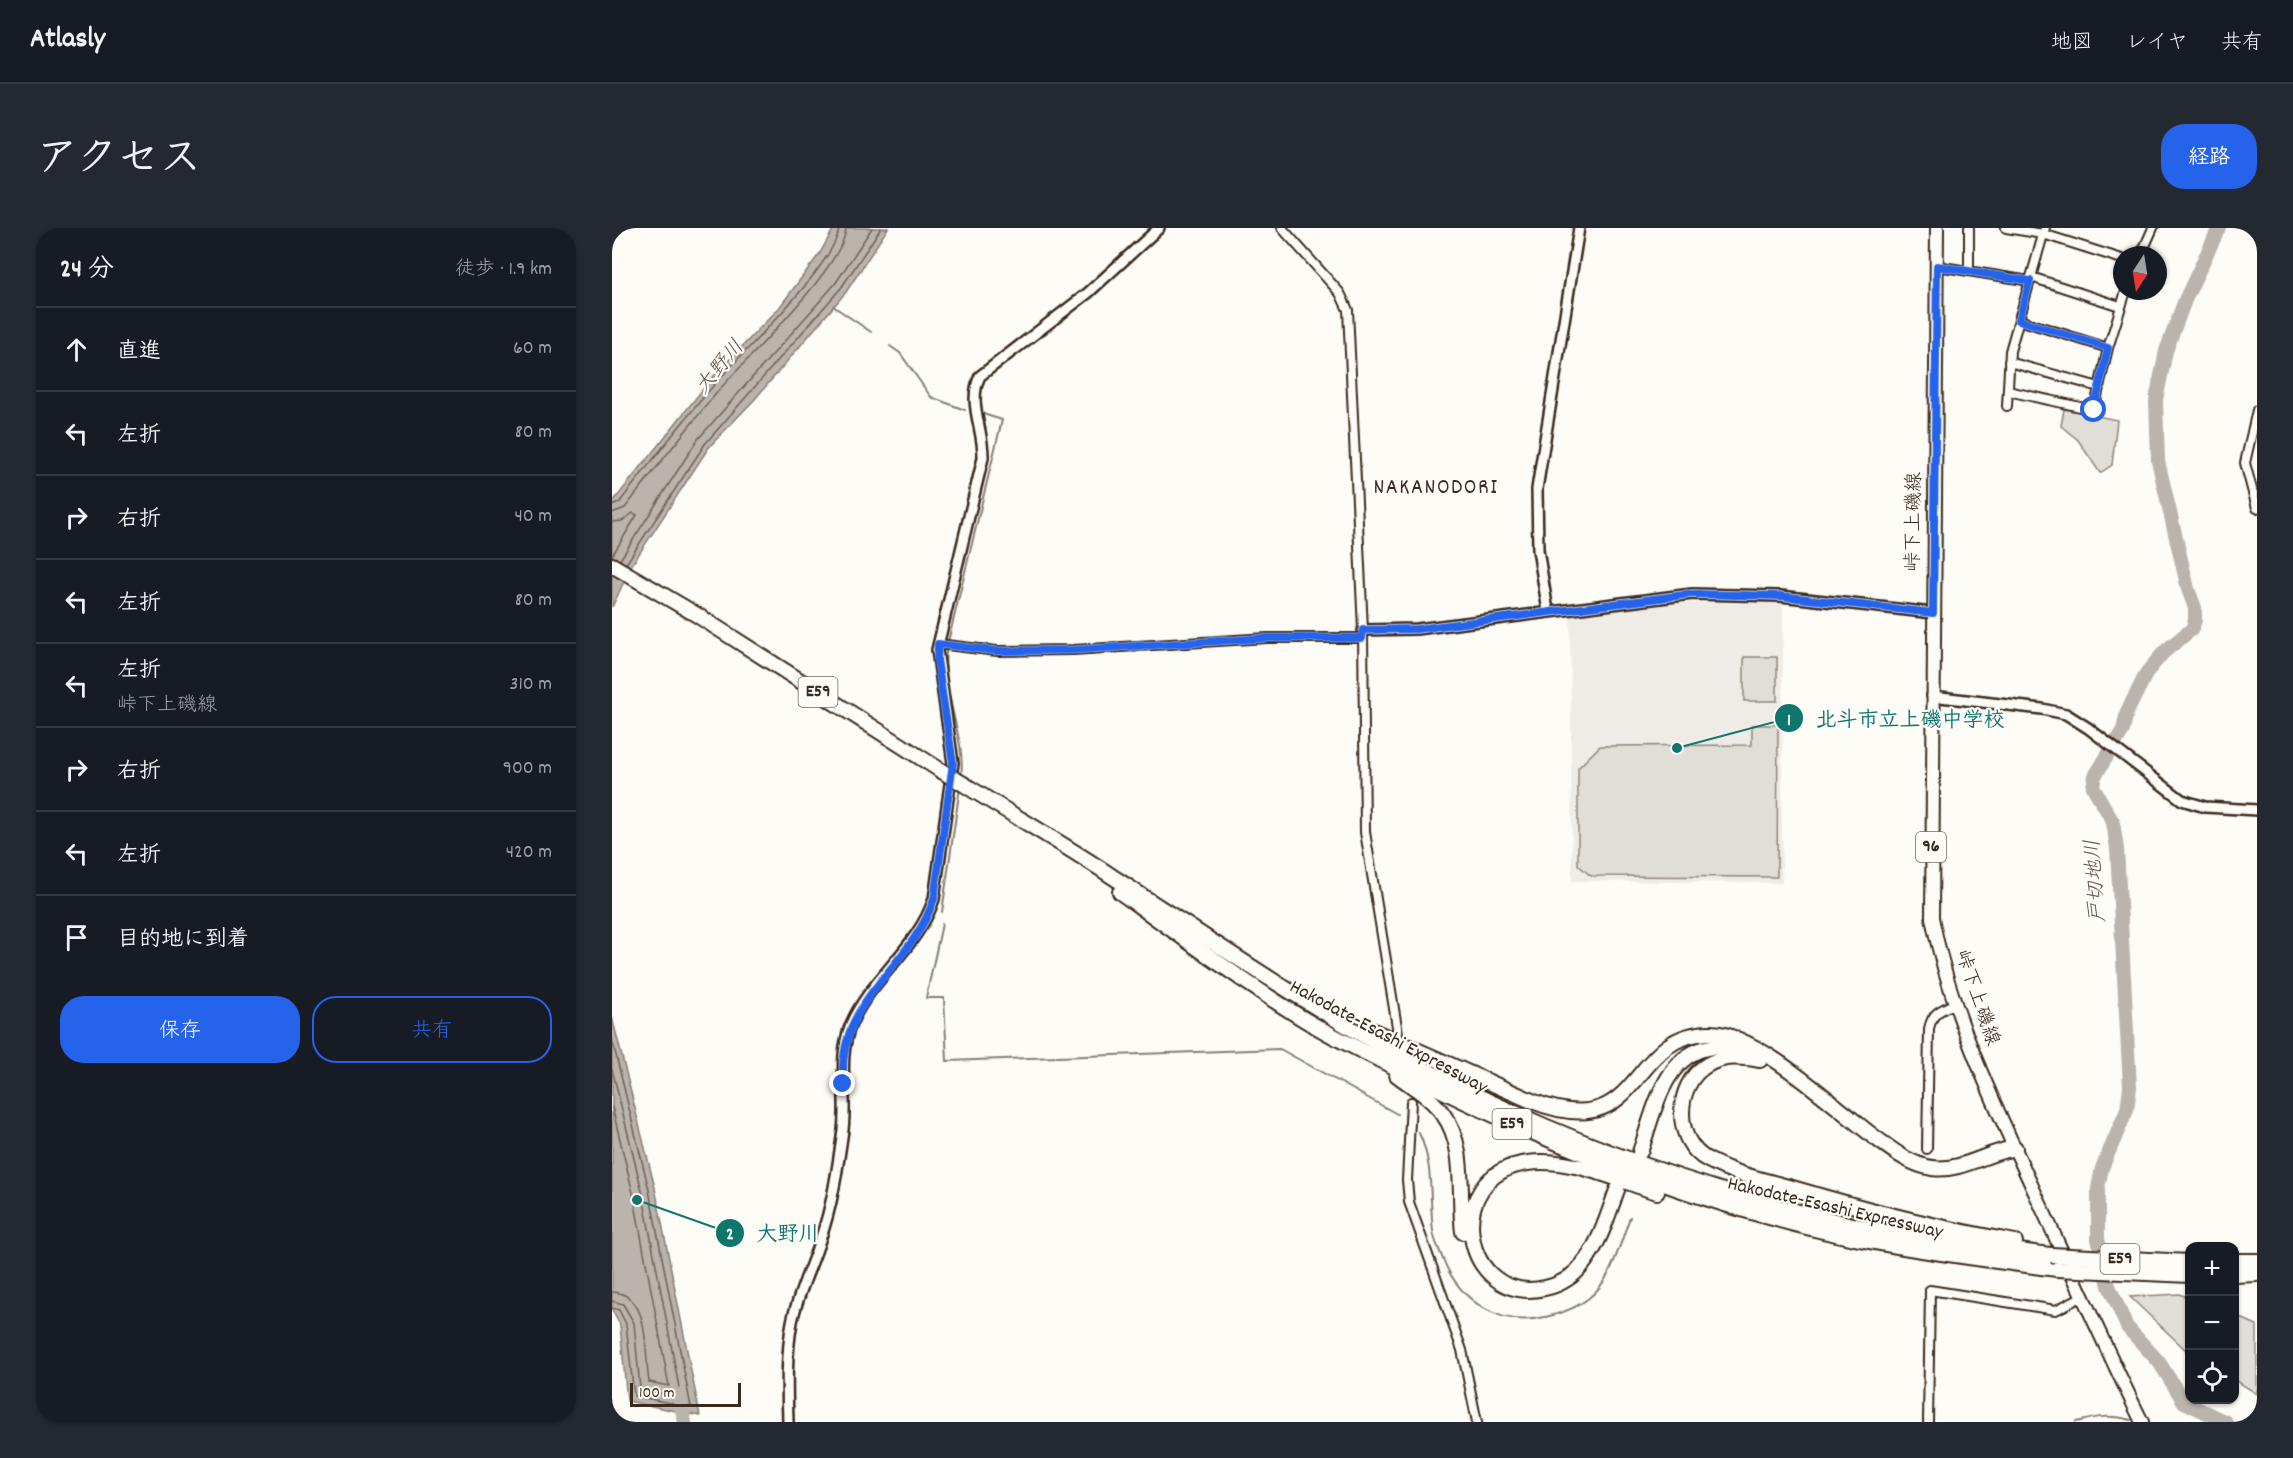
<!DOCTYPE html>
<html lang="ja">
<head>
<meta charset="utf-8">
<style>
  :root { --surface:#171b24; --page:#242831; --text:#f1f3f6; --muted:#9ea1a6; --line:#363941; --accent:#2563eb }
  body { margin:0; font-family:Dekko,"Klee One",sans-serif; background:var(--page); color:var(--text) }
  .controls { position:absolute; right:18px; bottom:18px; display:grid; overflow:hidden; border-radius:12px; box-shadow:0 2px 4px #0004 }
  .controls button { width:54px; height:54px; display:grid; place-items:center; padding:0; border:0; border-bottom:2px solid var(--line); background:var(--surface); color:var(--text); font:30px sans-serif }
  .compass { position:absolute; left:1501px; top:18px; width:54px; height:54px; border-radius:50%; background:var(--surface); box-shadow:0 2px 4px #0004; rotate:192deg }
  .scale { position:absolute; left:18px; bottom:15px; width:111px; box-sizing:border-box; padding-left:6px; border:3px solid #3b2a1e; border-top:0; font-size:16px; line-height:21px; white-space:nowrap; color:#3b2a1e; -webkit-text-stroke:4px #fdfcf7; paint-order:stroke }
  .stop { position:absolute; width:18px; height:18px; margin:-14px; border:4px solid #2563eb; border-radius:50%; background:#fff }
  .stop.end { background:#2563eb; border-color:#fff; box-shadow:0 2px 6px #0008 }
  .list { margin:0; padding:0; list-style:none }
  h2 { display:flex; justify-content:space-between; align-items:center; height:78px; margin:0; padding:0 24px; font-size:26px }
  h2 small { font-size:20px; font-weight:400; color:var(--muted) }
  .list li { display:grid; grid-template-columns:39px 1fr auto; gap:18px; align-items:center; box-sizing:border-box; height:84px; padding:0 24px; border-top:2px solid var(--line) }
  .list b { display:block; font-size:22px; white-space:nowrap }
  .list p { margin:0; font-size:20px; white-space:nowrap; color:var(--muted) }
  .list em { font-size:20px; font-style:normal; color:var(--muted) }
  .actions { display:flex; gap:12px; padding:18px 24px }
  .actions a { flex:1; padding:14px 0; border:2px solid var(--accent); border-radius:24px; text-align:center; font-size:21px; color:var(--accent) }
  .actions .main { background:var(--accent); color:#fff }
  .icon { flex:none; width:33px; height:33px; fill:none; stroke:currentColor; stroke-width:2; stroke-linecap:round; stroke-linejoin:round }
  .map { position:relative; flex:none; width:1645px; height:1194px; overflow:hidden; border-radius:24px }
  header { display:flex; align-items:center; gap:36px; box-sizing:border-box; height:84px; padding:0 30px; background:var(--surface); border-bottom:2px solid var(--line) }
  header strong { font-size:28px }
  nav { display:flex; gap:33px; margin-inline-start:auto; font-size:21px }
  .intro { display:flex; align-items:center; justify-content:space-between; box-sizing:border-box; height:144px; padding:0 36px }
  h1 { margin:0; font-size:42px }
  .button { padding:15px 27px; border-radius:24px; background:var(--accent); color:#fff; font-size:21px; font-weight:700 }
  main { display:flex; gap:36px; padding:0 36px }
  aside { flex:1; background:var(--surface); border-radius:24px; box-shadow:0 2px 4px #0004 }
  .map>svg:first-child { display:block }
</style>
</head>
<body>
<header>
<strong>Atlasly</strong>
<nav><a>地図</a><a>レイヤ</a><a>共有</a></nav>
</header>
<div class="intro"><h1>アクセス</h1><a class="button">経路</a></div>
<main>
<aside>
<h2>24 分<small>徒歩 · 1.9 km</small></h2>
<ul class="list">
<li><svg class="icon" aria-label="ahead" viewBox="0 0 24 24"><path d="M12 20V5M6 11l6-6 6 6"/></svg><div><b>直進</b></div><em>60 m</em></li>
<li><svg class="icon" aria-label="left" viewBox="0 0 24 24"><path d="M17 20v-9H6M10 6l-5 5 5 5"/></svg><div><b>左折</b></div><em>80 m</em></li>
<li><svg class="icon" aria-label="right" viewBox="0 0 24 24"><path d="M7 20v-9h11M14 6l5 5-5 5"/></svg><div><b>右折</b></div><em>40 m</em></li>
<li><svg class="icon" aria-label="left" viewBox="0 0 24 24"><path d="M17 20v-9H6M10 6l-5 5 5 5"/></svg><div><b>左折</b></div><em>80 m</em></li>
<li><svg class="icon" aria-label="left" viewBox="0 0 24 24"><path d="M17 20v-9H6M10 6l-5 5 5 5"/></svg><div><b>左折</b><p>峠下上磯線</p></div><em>310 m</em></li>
<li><svg class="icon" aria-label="right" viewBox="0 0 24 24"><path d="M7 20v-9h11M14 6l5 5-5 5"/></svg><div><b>右折</b></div><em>900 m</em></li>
<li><svg class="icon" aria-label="left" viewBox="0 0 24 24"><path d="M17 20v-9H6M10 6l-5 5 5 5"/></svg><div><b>左折</b></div><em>420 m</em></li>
<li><svg class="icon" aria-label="arrive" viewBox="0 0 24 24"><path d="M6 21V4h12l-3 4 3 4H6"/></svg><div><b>目的地に到着</b></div></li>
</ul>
<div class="actions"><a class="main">保存</a><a>共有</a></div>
</aside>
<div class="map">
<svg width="1645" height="1194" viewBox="0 0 1645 1194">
  <rect width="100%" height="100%" fill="#fdfcf7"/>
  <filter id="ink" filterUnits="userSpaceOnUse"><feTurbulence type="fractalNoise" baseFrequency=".0167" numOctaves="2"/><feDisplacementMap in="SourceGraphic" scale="12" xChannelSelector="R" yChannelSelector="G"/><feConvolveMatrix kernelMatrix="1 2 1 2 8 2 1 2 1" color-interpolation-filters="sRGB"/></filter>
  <g filter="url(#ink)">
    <polygon fill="#efece7" points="1171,374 1170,655 960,653 958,387 1066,375"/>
    <g fill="#e1ded7" stroke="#8e847a" stroke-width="1.5">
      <polygon points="1452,181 1505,192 1500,237 1488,245 1466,212 1449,198"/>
      <rect x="1132" y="429" width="33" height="44"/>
      <polygon points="1140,497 1166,497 1165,649 979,648 966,637 966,540 988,518 1140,517"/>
      <polygon points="1567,1066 1577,1070 1577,1125 1518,1069"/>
      <polygon points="1622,1087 1645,1097 1645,1166 1623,1152"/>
    </g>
    <g fill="#bbb4ad" stroke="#887d74" stroke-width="1.5">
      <polygon points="222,0 276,0 234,64 143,171 97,219 21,335 0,379 0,275 99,151 167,80 208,25"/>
      <polygon points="0,789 43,960 88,1188 15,1173 8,1097 0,1082"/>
    </g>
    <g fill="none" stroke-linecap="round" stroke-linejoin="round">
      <g stroke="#6e6157" stroke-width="1.5">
        <path d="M0,278L7,275C38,235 69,195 102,157C129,125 223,38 227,0"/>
        <path d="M0,285L13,280C44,240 75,200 108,161C135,130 232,38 234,0"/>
        <polyline points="0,294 10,293 21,285 25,287 0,328"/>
        <polyline points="8,332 86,211 223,56 260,0"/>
        <polyline points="14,336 93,216 229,60 269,0"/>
        <polyline points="0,811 37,962 79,1179 22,1168 14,1096 7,1082 0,1080"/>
        <polyline points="0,841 30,963 69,1170 28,1161 22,1095 11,1076 0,1073"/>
        <path d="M0,879L21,965L57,1158L37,1154C32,1127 40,1065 0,1064"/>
      </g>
      <g stroke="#887d74" stroke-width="2">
        <polyline points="221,78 259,104"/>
        <polyline points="278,118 288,125 319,169 353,182"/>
        <polyline points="336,414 390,192 371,186"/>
        <path d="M335,419C326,458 355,510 349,550"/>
        <polyline points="330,684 348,559"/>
        <polyline points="330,696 314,770 332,770 335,833 668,821 785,886"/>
        <path d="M807,905C822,937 817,968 821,1003C822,1012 827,1021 830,1029C847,1072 886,1100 933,1089C995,1076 999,1041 1018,989"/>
        <path d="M1464,1194C1484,1189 1499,1186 1519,1192"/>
      </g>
      <g stroke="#bbb4ad" stroke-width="14">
        <polyline points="1607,0 1573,72 1554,123 1544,172 1546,233 1576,361 1583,380 1583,392 1580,401 1552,424 1535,444 1515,484 1511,502 1483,548 1481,559 1501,594 1505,621 1518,859 1515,882 1490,940 1486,960 1486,1011 1497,1058 1515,1099 1547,1134 1572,1174 1614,1194"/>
        <polyline points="66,1167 73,1194"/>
      </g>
      <defs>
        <g id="minor">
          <polyline points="670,0 728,65 736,82 751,402 753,604 786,805"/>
          <polyline points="1394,0 1431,6 1510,31"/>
          <polyline points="1529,27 1541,0"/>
          <polyline points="1325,38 1418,53"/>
          <polyline points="1357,43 1357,0"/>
          <polyline points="1419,49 1508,78"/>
          <polyline points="1407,92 1496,120"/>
          <polyline points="1397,134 1487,159"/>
          <polyline points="1396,163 1482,182 1496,120 1514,63"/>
          <polyline points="1395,178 1398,123 1433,0"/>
          <polyline points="1645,182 1633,235 1645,280"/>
          <polyline points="326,416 385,423 461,422 655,410 750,410"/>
          <polyline points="799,874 795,952 797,974 850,1122 865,1194"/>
          <path d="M1315,921L1317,801C1320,785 1328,782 1342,776"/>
          <polyline points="1316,1194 1318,1062 1444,1082 1471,1068"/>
        </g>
        <g id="tertiary">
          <polyline points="936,383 926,322 925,261 967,0"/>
          <polyline points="751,402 805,401 1080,366 1168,368 1321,385"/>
          <polyline points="1320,468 1430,481 1454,486 1476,500 1570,572 1593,579 1645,582"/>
          <path d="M176,1194C175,1160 174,1127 180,1094C186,1065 199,1040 208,1012C220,979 225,944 230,909C237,871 224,833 239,796C259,750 306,720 322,671L341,535L325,422L371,230C372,201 355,175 368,148L476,65L547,0"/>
        </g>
        <path id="primary" d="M1325,0L1320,690C1339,787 1383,877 1424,967C1459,1043 1493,1119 1530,1194"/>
        <g id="motorway">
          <polyline points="0,337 85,387 328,542"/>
          <path d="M353,557C402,588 453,617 501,649C589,706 675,764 766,816C917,901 1084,963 1254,1000C1315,1013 1377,1019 1439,1027"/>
          <path d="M508,664C566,706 624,749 685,787C730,815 779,837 827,861C964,928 1106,983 1257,1013C1319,1025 1382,1033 1445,1041"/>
          <path d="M759,802L920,873C1034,918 1013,806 1098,805C1143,804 1224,880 1261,908C1279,921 1298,937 1320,940C1349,944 1375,924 1403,920"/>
          <path d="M1148,832C1130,829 1112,827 1095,837C1062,856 1061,914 1096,932C1124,947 1156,953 1187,962C1258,983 1330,1001 1403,1014"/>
          <path d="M785,847C801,859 820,870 831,886C855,919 846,966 851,1004"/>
          <path d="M1028,924C1042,885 1052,824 1101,819C1114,818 1126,819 1137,826"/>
          <path d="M1005,962C996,987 988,1015 971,1036C962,1048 948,1057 933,1060C850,1079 827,946 916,935C958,929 1005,952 1045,964"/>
          <polyline points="1622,1033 1645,1033"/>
          <polyline points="1622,1047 1645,1046"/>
        </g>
      </defs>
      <use href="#minor" stroke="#3b2a1e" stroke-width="12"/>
      <use href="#tertiary" stroke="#3b2a1e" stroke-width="14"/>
      <use href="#primary" stroke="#3b2a1e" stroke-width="16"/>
      <use href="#motorway" stroke="#3b2a1e" stroke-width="18"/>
      <use href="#minor" stroke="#fdfcf7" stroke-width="8"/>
      <use href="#tertiary" stroke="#fdfcf7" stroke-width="9"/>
      <use href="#primary" stroke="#fdfcf7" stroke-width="12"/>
      <use href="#motorway" stroke="#fdfcf7" stroke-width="14"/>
      <defs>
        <g id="motorway-bridge">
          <polyline points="328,542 353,557"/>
          <polyline points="1439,1027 1577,1034"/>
          <polyline points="1445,1041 1578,1047"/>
        </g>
      </defs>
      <use href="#motorway-bridge" stroke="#3b2a1e" stroke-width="18" stroke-linecap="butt"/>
      <use href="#motorway-bridge" stroke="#fdfcf7" stroke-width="14"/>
    </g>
  </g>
  <g fill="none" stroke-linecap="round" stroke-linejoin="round" filter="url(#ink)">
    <path stroke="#2563eb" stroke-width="8" d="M231,856C225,768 298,743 322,671L341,535L325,432L326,416L385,423L461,422L655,410H750L751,402L805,401L1080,366L1168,368L1321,385L1325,38L1418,53L1407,92L1496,120L1482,182"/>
  </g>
  <g text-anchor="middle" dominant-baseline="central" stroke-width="4.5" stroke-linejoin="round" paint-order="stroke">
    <g fill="#fdfcf7" stroke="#75695f" stroke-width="1.5">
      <rect x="186.5" y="449" width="39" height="30" rx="4.5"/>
      <rect x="1304" y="604" width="30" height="30" rx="4.5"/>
      <rect x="880.5" y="881" width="39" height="30" rx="4.5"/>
      <rect x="1488.5" y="1016" width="39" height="30" rx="4.5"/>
    </g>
    <g font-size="18" font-weight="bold" fill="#3b2a1e">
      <text x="206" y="464">E59</text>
      <text x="1319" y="619">96</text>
      <text x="900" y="896">E59</text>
      <text x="1508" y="1031">E59</text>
    </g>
    <g font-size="20" fill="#3b2a1e" stroke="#fdfcf7">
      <text transform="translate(1303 294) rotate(-89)">峠下上磯線</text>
      <text transform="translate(1364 770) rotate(71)">峠下上磯線</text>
      <text transform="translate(776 810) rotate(28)">Hakodate-Esashi Expressway</text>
      <text transform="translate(1223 981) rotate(13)">Hakodate-Esashi Expressway</text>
    </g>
    <g font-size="21" font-style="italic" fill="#615349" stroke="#fdfcf7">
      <text transform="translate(109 140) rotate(-50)">大野川</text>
      <text transform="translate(1485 653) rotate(-94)">戸切地川</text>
    </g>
    <g font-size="22" letter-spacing="1.5" fill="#3b2a1e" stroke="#fdfcf7">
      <text x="824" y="260">NAKANODORI</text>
    </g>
  </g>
  <path fill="none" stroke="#0f766e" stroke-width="2" d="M1065 520L1177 490M25 972L118 1005"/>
  <g fill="#0f766e" stroke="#fdfcf7" stroke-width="2">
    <circle cx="1065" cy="520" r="6"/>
    <circle cx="25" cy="972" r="6"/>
    <circle cx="1177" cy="490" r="15"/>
    <circle cx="118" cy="1005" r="15"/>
  </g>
  <g font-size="18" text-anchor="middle" font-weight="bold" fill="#fff">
    <text x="1177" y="497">1</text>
    <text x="118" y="1011">2</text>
  </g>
  <g font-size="21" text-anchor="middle" font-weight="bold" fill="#0f766e" stroke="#fdfcf7" stroke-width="4.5" stroke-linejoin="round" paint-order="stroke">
    <text x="1298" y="498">北斗市立上磯中学校</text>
    <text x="176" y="1012">大野川</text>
  </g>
</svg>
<div class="controls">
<button>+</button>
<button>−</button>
<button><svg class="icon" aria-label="locate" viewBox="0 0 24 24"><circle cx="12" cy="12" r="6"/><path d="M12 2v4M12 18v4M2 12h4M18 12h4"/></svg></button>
</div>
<svg class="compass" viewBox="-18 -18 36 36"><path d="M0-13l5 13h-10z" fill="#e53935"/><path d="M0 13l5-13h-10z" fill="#9ea1a6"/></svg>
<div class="scale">100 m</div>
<div class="stop" style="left:1482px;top:182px"></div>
<div class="stop end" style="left:231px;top:856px"></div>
</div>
</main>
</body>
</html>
